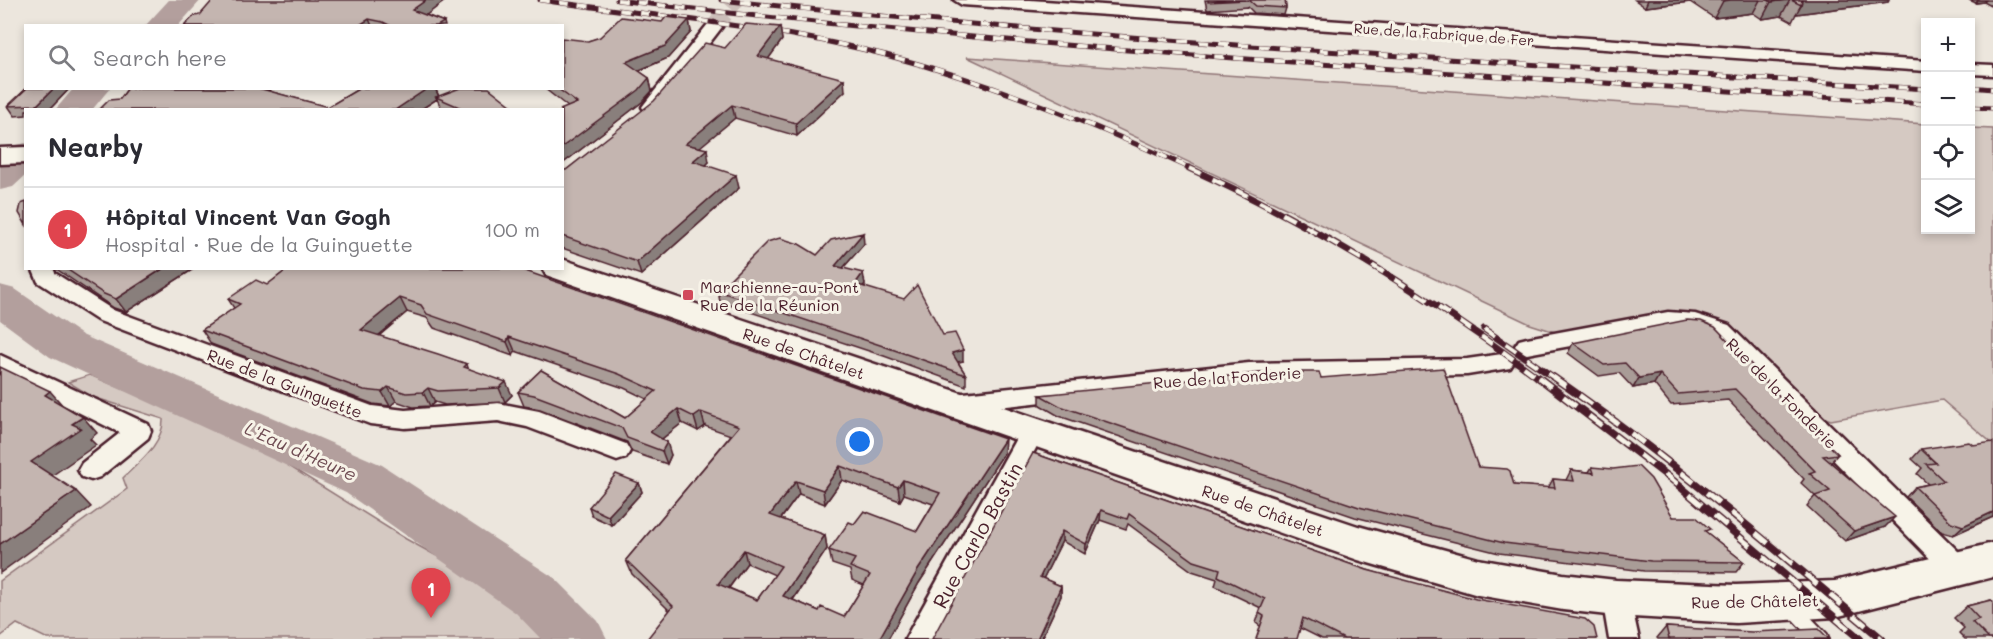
<!DOCTYPE html>
<html lang="en">
<head>
<meta charset="utf-8">
<style>
  :root { --surface:#fff; --page:#f2f2f3; --text:#2b2b33; --muted:#7c7c81; --line:#e1e1e2; --accent:#d93025 }
  body { margin:0; font-family:Mali,sans-serif; background:var(--page); color:var(--text) }
  .controls { position:absolute; right:18px; top:18px; display:grid; overflow:hidden; border-radius:0px; box-shadow:0 3px 9px #0003 }
  .controls button { width:54px; height:54px; display:grid; place-items:center; padding:0; border:0; border-bottom:2px solid var(--line); background:var(--surface); color:var(--text); font:30px sans-serif }
  .you { position:absolute; left:860px; top:442px; width:21px; height:21px; margin:-15px; border:4px solid #fff; border-radius:50%; background:#1a73e8; box-shadow:0 0 0 9px #1a73e833 }
  .badge { display:grid; place-items:center; width:39px; height:39px; border-radius:50%; background:var(--accent); color:#fff; font-size:20px; font-weight:700 }
  .pin { position:absolute; translate:-50% -50px; filter:drop-shadow(0 2px 3px #0008) }
  .pin::after { content:''; position:absolute; top:32px; width:21px; height:18px; background:inherit; clip-path:polygon(0 0,100% 0,50% 100%) }
  .list { margin:0; padding:0; list-style:none }
  h2 { display:flex; justify-content:space-between; align-items:center; height:78px; margin:0; padding:0 24px; font-size:26px }
  h2 small { font-size:20px; font-weight:400; color:var(--muted) }
  .list li { display:grid; grid-template-columns:39px 1fr auto; gap:18px; align-items:center; box-sizing:border-box; height:84px; padding:0 24px; border-top:2px solid var(--line) }
  .list b { display:block; font-size:22px; white-space:nowrap }
  .list p { margin:0; font-size:20px; white-space:nowrap; color:var(--muted) }
  .list em { font-size:20px; font-style:normal; color:var(--muted) }
  .icon { flex:none; width:33px; height:33px; fill:none; stroke:currentColor; stroke-width:2; stroke-linecap:round; stroke-linejoin:round }
  .map { position:relative; flex:none; width:1993px; height:639px; overflow:hidden }
  .search { position:absolute; background:var(--surface); box-shadow:0 3px 9px #0003; left:24px; top:24px; width:540px; height:66px; display:flex; align-items:center; gap:15px; box-sizing:border-box; padding:0 21px; border-radius:0px; color:var(--muted); font-size:22px }
  .panel { position:absolute; background:var(--surface); box-shadow:0 3px 9px #0003; left:24px; top:108px; width:540px; height:162px; border-radius:0px }
  .map>svg:first-child { display:block }
</style>
</head>
<body>
<div class="map">
<svg width="1993" height="639" viewBox="0 0 1993 639">
  <rect width="100%" height="100%" fill="#ece6dd"/>
  <filter id="ink" filterUnits="userSpaceOnUse"><feTurbulence type="fractalNoise" baseFrequency=".0167" numOctaves="2"/><feDisplacementMap in="SourceGraphic" scale="12" xChannelSelector="R" yChannelSelector="G"/><feConvolveMatrix kernelMatrix="1 2 1 2 8 2 1 2 1" color-interpolation-filters="sRGB"/></filter>
  <g filter="url(#ink)">
    <g fill="#d5c9c2" stroke="#907476" stroke-width="1.5">
      <polygon points="967,57 1925,124 1926,230 1970,230 1971,128 1993,129 1993,444 1942,400 1831,420 1530,324"/>
      <path d="M90,375L181,414L211,425L281,461L406,539L491,586L566,639H48L17,624L0,637V581L127,489L123,478C139,462 164,443 163,419L93,397L68,382Z"/>
    </g>
    <g fill="none" stroke-linecap="round" stroke-linejoin="round">
      <g fill="#b39f9d" fill-rule="evenodd">
        <polygon points="169,0 201,0 178,26 145,26"/>
        <polygon points="74,88 110,88 92,110 55,110"/>
        <polygon points="26,143 26,175 13,187 0,190 0,159 13,146"/>
        <polygon points="0,285 15,289 82,335 382,465 556,579 598,621 607,639 541,639 516,613 346,493 50,357 0,320"/>
      </g>
      <polyline stroke="#ccbeb9" stroke-width="17" stroke-dasharray="17 8" stroke-linecap="butt" points="714,27 736,0"/>
      <polyline stroke="#ccbeb9" stroke-width="21" stroke-dasharray="21 10" stroke-linecap="butt" points="1502,362 1527,346"/>
      <defs>
        <polygon id="service" points="1791,600 1796,602 1827,634 1829,639 1811,639 1786,612 1783,607 1786,602"/>
        <g id="minor">
          <polygon points="954,0 1030,0 1926,61 1926,71 962,5"/>
          <polygon points="714,22 722,27 657,111 645,111 642,107 645,103 708,24"/>
          <polygon points="1970,64 1993,65 1993,75 1970,74"/>
          <polygon points="32,268 53,268 55,273 113,310 372,406 405,410 498,403 539,411 626,444 630,451 626,458 617,461 527,427 498,421 405,428 370,424 97,320 38,282"/>
          <polygon points="1668,312 1695,314 1729,325 1968,561 1972,569 1968,577 1958,581 1948,577 1713,337 1695,329 1668,328 1527,354 1519,352 1515,346 1519,340 1527,338"/>
          <polygon points="1502,354 1510,356 1514,362 1510,368 1467,375 1249,379 954,412 945,409 942,403 945,397 954,394 1249,363 1467,359"/>
          <polygon points="0,355 148,424 151,431 148,438 100,477 91,480 82,477 78,470 82,463 120,433 0,373"/>
          <polygon points="1033,422 1042,424 1045,431 935,639 905,639 1024,424"/>
          <polygon points="1616,585 1626,589 1630,598 1639,639 1609,639 1602,598 1606,589"/>
        </g>
        <g id="secondary">
          <polygon points="26,147 26,163 0,164 0,148"/>
          <polygon points="562,259 1358,526 1478,559 1563,574 1616,580 1736,585 1835,581 1993,543 1993,577 1835,617 1736,623 1616,616 1563,610 1478,595 1358,560 546,275 542,268 562,268"/>
        </g>
      </defs>
      <use href="#service" stroke="#4a1f2b" stroke-width="4"/>
      <use href="#minor" stroke="#4a1f2b" stroke-width="5"/>
      <use href="#secondary" stroke="#4a1f2b" stroke-width="5"/>
      <use href="#service" fill="#f7f3e8" fill-rule="evenodd"/>
      <use href="#minor" fill="#f7f3e8" fill-rule="evenodd"/>
      <use href="#secondary" fill="#f7f3e8" fill-rule="evenodd"/>
      <defs>
        <g id="rail-far2">
          <path d="M540,0C655,16 773,26 886,55C992,83 1093,124 1192,169"/>
          <path d="M617,0C1052,53 1489,74 1926,104"/>
          <path d="M721,0C1122,43 1524,63 1926,89"/>
          <polyline points="1970,87 1993,89"/>
          <polyline points="1970,107 1993,108"/>
        </g>
        <g id="rail-far1">
          <path d="M1189,168C1311,223 1433,299 1540,379"/>
          <polyline points="1484,329 1556,379"/>
        </g>
        <g id="rail">
          <polyline points="1538,377 1670,478 1860,639"/>
          <path d="M1553,377C1669,457 1775,549 1882,639"/>
        </g>
      </defs>
      <use href="#rail-far2" stroke="#4a1f2b" stroke-width="5"/>
      <use href="#rail-far1" stroke="#4a1f2b" stroke-width="7"/>
      <use href="#rail" stroke="#4a1f2b" stroke-width="8"/>
      <use href="#rail-far2" stroke="#f7f3e8" stroke-width="4" stroke-dasharray="10" stroke-linecap="butt"/>
      <use href="#rail-far1" stroke="#f7f3e8" stroke-width="4.5" stroke-dasharray="13" stroke-linecap="butt"/>
      <use href="#rail" stroke="#f7f3e8" stroke-width="5" stroke-dasharray="16" stroke-linecap="butt"/>
    </g>
    <g fill="#a99c97" stroke="#4a1f2b" stroke-width="1.5" fill-rule="evenodd">
      <polygon points="446,0 426,15 444,22 445,26 184,26"/>
      <polygon points="1205,0 1285,0 1286,8 1284,15 1254,13 1248,7 1207,10"/>
      <polygon points="1635,0 1889,0 1888,2 1796,14 1792,22 1781,16 1762,19 1753,13 1714,18 1690,2 1645,7"/>
      <polygon points="1969,0 1993,0 1993,7 1984,2 1976,3"/>
      <polygon points="689,20 691,32 668,58 639,71 649,78 652,91 642,102 562,164 562,110 568,107 544,88 562,88 588,41 662,22"/>
      <polygon points="780,27 782,40 768,59 845,91 797,136 735,118 699,147 709,162 706,165 739,188 641,275 562,248 562,170 566,170 725,48"/>
      <polygon points="27,88 70,88 49,110 26,110 26,115 15,116 8,106"/>
      <polygon points="128,88 272,88 268,91 328,107 360,88 435,88 439,96 517,110 442,110 437,99 420,110 99,110 120,99"/>
      <polygon points="864,244 843,268 865,284 863,286 943,335 963,361 958,362 966,375 966,386 884,356 720,302 718,291 817,255"/>
      <polygon points="55,268 195,268 126,312 114,308"/>
      <path d="M289,268L1004,453L919,583L888,639L669,610L632,574L626,560L731,435L705,426L698,431L682,423L662,439L671,455L667,464L632,452L627,442L540,409L524,406L518,392L541,370L625,418L647,399L624,388L515,351L513,356L434,328L427,318L407,312L379,336L467,364L468,368L512,395L505,402L445,405L435,402L430,406L413,407L396,401L390,406L373,404L211,344L202,330L234,308L228,299L267,285ZM842,480L900,501L904,494L933,504L917,531L854,524L829,550L832,564L850,570L852,580L864,585L844,617L819,611L793,600L827,549L825,535L781,519L799,494L825,504ZM747,563L775,575L757,600L729,588Z"/>
      <polygon points="1573,343 1767,381 1766,383 1838,454 1831,462 1885,527 1845,541 1807,506 1815,496 1801,483 1804,479 1728,400 1671,405 1654,384 1633,388 1619,373 1599,376 1568,353"/>
      <polygon points="1321,378 1478,467 1514,485 1548,488 1553,479 1566,480 1571,470 1589,472 1592,467 1673,517 1707,533 1744,562 1736,572 1644,571 1499,553 1355,517 1059,416 1040,405 1040,395"/>
      <polygon points="1921,449 1993,517 1953,535 1942,532 1906,497 1915,487 1928,484 1917,474 1922,468 1912,459"/>
      <polygon points="1033,453 1367,570 1597,639 1322,639 1300,628 1260,626 1256,623 1261,608 1215,586 1217,579 1192,571 1128,524 1126,529 1100,520 1085,554 1062,541 1043,579 1061,586 1061,596 1041,639"/>
      <polygon points="639,483 642,492 612,525 592,516 589,507"/>
      <polygon points="1991,600 1993,639 1965,639 1959,633 1964,628 1954,618 1967,606"/>
      <polygon points="1666,627 1829,639 1658,639 1657,638"/>
    </g>
    <g fill="#897f7b" stroke="#4a1f2b" stroke-width="1.5">
      <polygon points="426,0 446,0 417,22 412,10"/>
      <polygon points="1648,0 1691,0 1690,2 1645,7"/>
      <polygon points="1731,0 1760,0 1753,13 1714,18 1723,1"/>
      <polygon points="1790,0 1781,16 1762,19 1771,2"/>
      <polygon points="1802,0 1889,0 1888,2 1796,14 1801,5"/>
      <polygon points="1978,0 1986,0 1984,2 1976,3"/>
      <polygon points="369,19 372,26 358,26"/>
      <polygon points="689,20 691,32 668,58 630,74 626,62"/>
      <polygon points="780,27 782,40 761,69 758,56"/>
      <polygon points="649,78 652,91 642,102 562,164 562,147"/>
      <polygon points="844,79 845,91 797,136 796,123"/>
      <polygon points="54,88 70,88 49,110 40,110 37,105"/>
      <polygon points="249,88 272,88 254,98"/>
      <polygon points="428,88 435,88 439,97 436,97 437,99 420,110 395,110"/>
      <polygon points="732,105 735,118 688,157 685,144"/>
      <polygon points="707,149 709,162 696,175 693,161"/>
      <polygon points="736,175 739,188 641,275 637,262"/>
      <polygon points="863,233 864,244 836,276 835,266"/>
      <polygon points="164,268 195,268 126,312 116,299"/>
      <polygon points="863,273 865,284 856,294 855,284"/>
      <polygon points="400,298 407,312 368,344 361,330"/>
      <polygon points="509,337 515,351 513,356 507,342"/>
      <polygon points="963,350 963,361 952,363 952,353"/>
      <polygon points="1660,374 1654,384 1633,388 1639,378"/>
      <polygon points="506,382 512,395 505,402 499,388"/>
      <polygon points="388,387 396,401 390,406 382,392"/>
      <polygon points="428,388 435,402 430,406 423,392"/>
      <polygon points="50,391 65,408 45,395"/>
      <polygon points="678,409 682,423 654,445 650,432"/>
      <polygon points="701,412 705,426 698,431 694,417"/>
      <polygon points="83,417 97,433 90,439 96,445 47,479 31,462 72,424"/>
      <polygon points="1005,439 1004,453 919,583 888,639 879,639 918,570"/>
      <polygon points="667,442 671,455 667,464 662,451"/>
      <polygon points="840,466 842,480 825,504 823,490"/>
      <polygon points="903,480 904,494 900,501 898,487"/>
      <polygon points="796,481 799,494 774,528 770,515"/>
      <polygon points="639,483 642,492 612,525 608,516"/>
      <polygon points="76,491 91,507 0,573 0,544"/>
      <polygon points="1101,510 1100,520 1085,554 1086,544"/>
      <polygon points="1993,512 1993,517 1953,535 1963,526"/>
      <polygon points="1895,517 1885,527 1845,541 1854,531"/>
      <polygon points="1062,531 1062,541 1039,587 1040,577"/>
      <polygon points="825,535 827,549 786,609 783,596"/>
      <polygon points="744,550 747,563 722,597 718,584"/>
      <polygon points="1061,586 1061,596 1041,639 1037,639"/>
    </g>
    <g fill="#c4b5b0" stroke="#4a1f2b" stroke-width="1.5" fill-rule="evenodd">
      <polygon points="213,0 426,0 412,10 444,22 437,26 391,26 383,22 369,19 358,26 184,26 194,16 200,15"/>
      <polygon points="1208,0 1246,0 1208,2"/>
      <polygon points="1249,0 1285,0 1286,8 1256,6"/>
      <polygon points="1768,0 1787,0 1771,2"/>
      <polygon points="1791,0 1802,0 1801,5"/>
      <polygon points="621,17 662,22 666,17 689,20 665,46 626,62 649,78 639,90 562,147 562,110 560,110 577,103 557,88 562,88 562,38 588,41 600,37"/>
      <polygon points="746,24 780,27 758,56 844,79 796,123 732,105 685,144 707,149 693,161 736,175 637,262 562,236 562,170 566,170 654,101 705,43 725,48"/>
      <polygon points="27,88 54,88 37,105 8,106"/>
      <polygon points="128,88 258,88 328,107 360,88 428,88 395,110 99,110 109,100 120,99"/>
      <polygon points="460,88 489,88 517,110 466,110 436,97"/>
      <polygon points="26,202 26,225 19,213 21,204"/>
      <polygon points="863,233 835,266 863,273 855,284 904,299 917,285 943,335 955,333 963,350 952,353 966,375 883,346 718,291 767,242 780,238 799,244 817,255 831,240"/>
      <polygon points="65,268 164,268 116,299 104,294"/>
      <path d="M289,268H517L1005,439L918,570L879,639H647L673,606L626,560L739,426L701,412L694,417L678,409L650,432L667,442L662,451L627,438L622,428L534,395L518,392L541,370L625,418L656,391L619,374L509,337L507,342L427,314L421,305L400,298L361,330L438,354L467,364L464,367L506,382L499,388L438,391L428,388L423,392L406,393L388,387L382,392L364,390L202,330L240,304L228,299L256,280L267,285ZM840,466L898,487L903,480L940,493L917,531L864,511L854,524L849,522L829,550L855,559L850,567L870,575L844,617L821,607L819,611L783,596L825,535L770,515L796,481L823,490ZM744,550L781,566L757,600L718,584Z"/>
      <polygon points="1687,320 1701,321 1715,327 1767,381 1764,381 1838,454 1823,456 1895,517 1854,531 1815,496 1830,491 1809,473 1815,471 1735,389 1678,394 1660,374 1639,378 1625,363 1604,365 1573,343"/>
      <polygon points="0,367 50,391 45,395 83,417 72,424 81,428 31,462 76,491 0,544"/>
      <polygon points="1443,368 1478,467 1507,469 1510,471 1514,485 1555,488 1553,479 1574,481 1571,470 1594,473 1592,467 1613,469 1638,466 1651,479 1673,517 1696,517 1710,529 1705,531 1744,562 1651,561 1504,543 1359,507 1060,406 1040,395 1268,372 1319,372 1321,378"/>
      <polygon points="1969,442 1973,445 1993,442 1993,512 1963,526 1951,522 1915,487 1944,481 1926,464 1936,463 1921,449"/>
      <polygon points="1033,453 1367,570 1476,599 1585,619 1594,627 1597,639 1344,639 1303,618 1297,639 1256,639 1264,616 1259,613 1265,599 1218,576 1220,569 1194,561 1129,514 1127,519 1101,510 1086,544 1062,531 1040,577 1061,586 1037,639 932,639"/>
      <polygon points="616,474 639,483 608,516 589,507"/>
      <polygon points="1991,600 1993,602 1993,639 1989,639 1972,622 1979,619 1967,606"/>
      <polygon points="1666,627 1752,632 1819,629 1829,639 1669,639"/>
    </g>
  </g>
  <rect fill="#d1495b" stroke="#f7f3e8" stroke-width="2" x="682" y="289" width="12" height="12" rx="3"/>
  <g text-anchor="middle" dominant-baseline="central" stroke-width="6" stroke-linejoin="round" paint-order="stroke">
    <g font-size="14" fill="#4a1f2b" stroke="#f7f3e8">
      <text transform="translate(1444 34) rotate(4)">Rue de la Fabrique de Fer</text>
    </g>
    <g font-size="16" fill="#4a1f2b" stroke="#f7f3e8" text-anchor="start">
      <text x="700" y="286">Marchienne-au-Pont<tspan x="700" dy="18">Rue de la Réunion</tspan></text>
    </g>
    <g font-size="16" fill="#4a1f2b" stroke="#f7f3e8">
      <text transform="translate(804 353) rotate(19)">Rue de Châtelet</text>
      <text transform="translate(1227 377) rotate(-4)">Rue de la Fonderie</text>
      <text transform="translate(285 383) rotate(21)">Rue de la Guinguette</text>
      <text transform="translate(1782 393) rotate(45)">Rue de la Fonderie</text>
      <text transform="translate(1263 510) rotate(19)">Rue de Châtelet</text>
      <text transform="translate(1755 601) rotate(-1)">Rue de Châtelet</text>
    </g>
    <g font-size="18" font-style="italic" fill="#6f4c53" stroke="#f7f3e8">
      <text transform="translate(301 451) rotate(24)">L'Eau d'Heure</text>
    </g>
    <g font-size="20" fill="#4a1f2b" stroke="#f7f3e8">
      <text transform="translate(977 535) rotate(-61)">Rue Carlo Bastin</text>
    </g>
  </g>
</svg>
<div class="controls">
<button>+</button>
<button>−</button>
<button><svg class="icon" aria-label="locate" viewBox="0 0 24 24"><circle cx="12" cy="12" r="6"/><path d="M12 2v4M12 18v4M2 12h4M18 12h4"/></svg></button>
<button><svg class="icon" aria-label="layers" viewBox="0 0 24 24"><path d="M12 4l9 5-9 5-9-5zM3 14l9 5 9-5"/></svg></button>
</div>
<div class="you"></div>
<div class="pin badge" style="left:431px;top:618px;background:#e0444e">1</div>
<div class="search"><svg class="icon" aria-label="search" viewBox="0 0 24 24"><circle cx="10" cy="10" r="6"/><path d="M15 15l6 6"/></svg>Search here</div>
<section class="panel">
<h2>Nearby<small></small></h2>
<ul class="list">
<li><span class="badge" style="background:#e0444e">1</span><div><b>Hôpital Vincent Van Gogh</b><p>Hospital · Rue de la Guinguette</p></div><em>100 m</em></li>
</ul>
</section>
</div>
</body>
</html>
